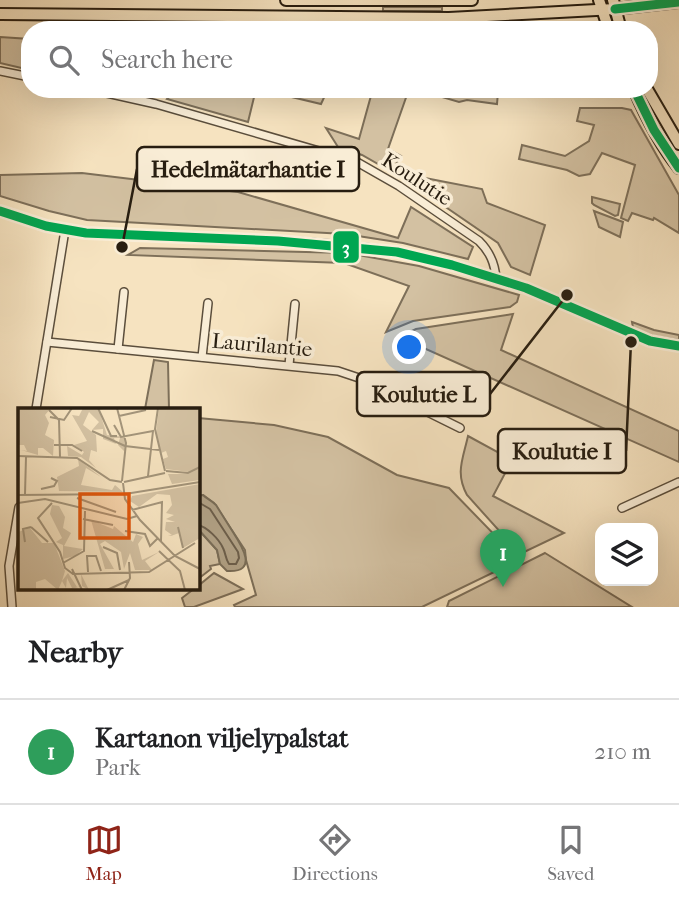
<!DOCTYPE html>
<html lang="en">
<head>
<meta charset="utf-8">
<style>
  :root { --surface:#fff; --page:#f6f6f6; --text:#202124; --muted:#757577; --line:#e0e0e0; --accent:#8f2418 }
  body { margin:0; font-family:"IM FELL French Canon",serif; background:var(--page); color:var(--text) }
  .controls { position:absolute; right:21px; bottom:21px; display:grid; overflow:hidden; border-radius:14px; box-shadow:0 7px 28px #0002 }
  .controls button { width:63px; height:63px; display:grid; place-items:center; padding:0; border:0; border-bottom:2px solid var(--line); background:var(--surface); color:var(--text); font:35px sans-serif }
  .you { position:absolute; left:410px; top:348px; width:24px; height:24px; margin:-18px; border:5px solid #fff; border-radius:50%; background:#1a73e8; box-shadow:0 0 0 10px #1a73e833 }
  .badge { display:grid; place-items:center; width:46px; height:46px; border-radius:50%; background:var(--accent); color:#fff; font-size:23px; font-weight:700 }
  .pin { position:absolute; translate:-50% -58px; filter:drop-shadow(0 2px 4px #0008) }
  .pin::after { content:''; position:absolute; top:37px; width:24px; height:21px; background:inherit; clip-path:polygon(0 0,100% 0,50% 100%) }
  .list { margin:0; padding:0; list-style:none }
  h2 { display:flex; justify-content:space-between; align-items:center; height:91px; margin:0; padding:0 28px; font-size:30px }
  h2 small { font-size:23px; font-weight:400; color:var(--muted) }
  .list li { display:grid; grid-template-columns:46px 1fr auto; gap:21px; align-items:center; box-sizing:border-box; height:105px; padding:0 28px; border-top:2px solid var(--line) }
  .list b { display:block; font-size:26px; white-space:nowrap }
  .list p { margin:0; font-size:23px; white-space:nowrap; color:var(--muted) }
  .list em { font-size:23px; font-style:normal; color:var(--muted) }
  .icon { flex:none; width:38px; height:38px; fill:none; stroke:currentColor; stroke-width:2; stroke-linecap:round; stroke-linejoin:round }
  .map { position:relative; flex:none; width:679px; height:607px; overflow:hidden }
  .search { position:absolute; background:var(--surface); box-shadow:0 7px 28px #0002; left:21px; right:21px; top:21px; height:77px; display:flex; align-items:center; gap:18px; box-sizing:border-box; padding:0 24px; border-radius:28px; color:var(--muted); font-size:26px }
  .sheet { height:196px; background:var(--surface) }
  nav { display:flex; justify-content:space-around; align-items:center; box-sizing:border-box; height:98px; border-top:2px solid var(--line); background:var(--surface); font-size:19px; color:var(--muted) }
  nav a { display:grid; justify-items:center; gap:4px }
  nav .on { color:var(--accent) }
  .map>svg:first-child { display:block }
</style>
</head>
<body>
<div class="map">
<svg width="679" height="607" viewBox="0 0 679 607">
  <rect width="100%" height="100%" fill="#f6e3c0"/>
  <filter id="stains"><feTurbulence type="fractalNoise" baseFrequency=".00286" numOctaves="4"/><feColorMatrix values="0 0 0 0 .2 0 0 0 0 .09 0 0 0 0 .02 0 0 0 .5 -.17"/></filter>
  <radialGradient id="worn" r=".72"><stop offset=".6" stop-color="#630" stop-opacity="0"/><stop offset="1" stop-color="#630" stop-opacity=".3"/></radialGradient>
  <g fill="#d3c1a2" stroke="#7d6f59" stroke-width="2">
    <rect x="383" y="7" width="59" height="4"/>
    <polygon points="0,37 30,39 30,70 0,63"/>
    <polygon points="183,89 256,89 248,122 167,99 174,91"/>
    <polygon points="258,89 328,89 321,104"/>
    <polygon points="365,89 409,89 388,149 401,156 392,172 362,155 338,147 326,128 359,139 372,92"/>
    <polygon points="415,89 488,89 498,92 497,104 467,100 459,102"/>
    <polygon points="580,108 622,108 631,110 679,195 679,233 654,218 653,220 632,213 628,221 621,218 635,165 602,153 590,174 579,176 567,170 519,159 522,145 565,156 589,141 594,125 577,121"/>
    <polygon points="82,173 238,192 398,238 411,207 473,247 468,259 403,243 345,234 87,220 49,211 0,196 0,175"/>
    <polygon points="420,177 482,189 487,203 545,225 530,275 511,267 498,243 415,186"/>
    <polygon points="592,197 620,204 618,215 615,216 594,205 592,203"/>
    <polygon points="594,211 623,222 620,237 599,227"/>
    <polygon points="140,248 347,253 419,266 519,295 517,302 510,307 413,321 386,332 409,286 344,263 128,255"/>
    <polygon points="513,314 501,350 679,431 679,462 399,337 416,329"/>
    <polygon points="632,322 654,330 679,335 679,340 653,336 633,328"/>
    <polygon points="154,360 168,362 169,409 145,409"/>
    <polygon points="198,418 274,425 328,437 397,475 449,488 515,556 513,563 422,607 235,607 234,605 256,595 246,560 245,550 214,503 203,495 198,496"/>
    <path d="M468,436L512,460L493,496L564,533L520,554L467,495C455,473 463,459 468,436Z"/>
    <polygon points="198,529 217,550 220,564 210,566 211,569 198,579"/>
    <polygon points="545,553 632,607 447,607 449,601"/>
    <polygon points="214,573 243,589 194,607 185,607 182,598 195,588 198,588 198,586"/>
  </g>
  <path fill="#b0a084" stroke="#796c56" stroke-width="2" d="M203,495C207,499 212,501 216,505C221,513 226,521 231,529C240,543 261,573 227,571L220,564L217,550L198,529V496Z"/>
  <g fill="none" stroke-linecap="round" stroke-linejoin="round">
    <path stroke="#6c5e4a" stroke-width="2" d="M198,502L210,509L238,552L239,558L236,564H229C225,558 226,554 223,548C219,539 207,527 198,525"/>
    <defs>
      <g id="minor">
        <polyline points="0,71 30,77"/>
        <path d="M89,89L156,104L357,162L399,186L479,241C490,252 495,263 496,279"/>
        <polyline points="47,342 338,371 359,378 460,428"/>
        <polyline points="118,349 124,292"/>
        <polyline points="202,357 208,303"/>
        <polyline points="289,365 295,304"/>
        <polyline points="36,409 65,230"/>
        <polyline points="622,508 679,482"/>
        <polyline points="12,607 9,566 19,507"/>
      </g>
      <polyline id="tertiary" points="0,211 46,226 86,233 278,241 343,246 397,252 452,265 526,288 650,341 679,346"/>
      <g id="primary">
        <polyline points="286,0 472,0"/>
        <polyline points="599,0 609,30"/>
        <polyline points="613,0 621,30"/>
        <polyline points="0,14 449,18 615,9 679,2"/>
        <path d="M634,89C646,117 660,145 679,168"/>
        <polyline points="647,89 679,144"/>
      </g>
    </defs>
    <use href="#minor" stroke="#5b4e3c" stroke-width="10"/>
    <use href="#tertiary" stroke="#5b4e3c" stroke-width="12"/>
    <use href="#primary" stroke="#271d10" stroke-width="14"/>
    <use href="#minor" stroke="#f9edd6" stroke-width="7"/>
    <use href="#tertiary" stroke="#f9edd6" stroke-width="9"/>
    <use href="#primary" stroke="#f6e3c0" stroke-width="10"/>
    <defs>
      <g id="bus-1">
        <polyline points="615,9 679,2"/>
        <polyline points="634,89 654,130 679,168"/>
        <polyline points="0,211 46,226 86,233 278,241 397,252 452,265 526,288 650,341 679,346"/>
      </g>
    </defs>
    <use href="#bus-1" stroke="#f9edd6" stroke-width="14"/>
    <use href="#bus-1" stroke="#00a651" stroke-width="9"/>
  </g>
  <g text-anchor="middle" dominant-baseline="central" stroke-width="7" stroke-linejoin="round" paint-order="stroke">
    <g font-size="21" fill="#271d10" stroke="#f9edd6">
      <text transform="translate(417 179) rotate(33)">Koulutie</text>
      <text transform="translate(262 345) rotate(5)">Laurilantie</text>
    </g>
  </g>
  <g transform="translate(18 408)">
    <rect width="182" height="182" fill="#f6e3c0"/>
    <path d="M0,0H33L27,7L31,15L27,27L36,32L35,48L25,40H20V47L3,42L9,43L6,37H0ZM65,0H89L81,2L89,27L107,29V44L100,37L102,30H96L98,36L85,31V21L74,22L81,14L71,4L65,17L78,27L79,44L73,42L71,52L78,60L63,49L50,48L49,38L64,47L66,44L56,37L69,33L54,7L61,8ZM141,0H182V58L171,64L148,61L145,51L150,49L148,43L143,45L138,25ZM60,51L83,69L68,60L63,77L94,82L97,77L105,84L41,83L39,69L61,58ZM182,60V72L154,76L150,66H170ZM182,76V130L165,140L161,125L153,128H150L154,127L147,122L148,114H157L148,111L156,107L148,105L154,97L152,87L139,86L121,99L112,93L114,88ZM34,97L41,98L47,109L45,120L53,125L46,138L65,141L57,148L45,151V137L38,134L44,130L32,106ZM73,112L95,121L96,118L115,134L118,126L125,129L120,136L124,152L141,144L127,153L134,162H117L112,145L106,161L103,144L87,133L82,136L96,161H87ZM12,120L24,135H36L47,163L44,173L50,165L59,179L64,178L63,166L71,182L64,178L50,182L54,180L49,170L48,180L44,173L40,182L27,171L18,174V182H1L0,124Z" fill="#d3c1a2"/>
    <path fill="none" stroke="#a3947a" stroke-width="2" d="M80,0L93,28H99M99,0L108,35L104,73M140,0L137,21L147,63M31,2L41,12L42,49M101,8L128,2M32,9L46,12L54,0M96,17L103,29L135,23L130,68M74,23L107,38L141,42M36,37H54L64,43M0,48L59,50L92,72L104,74M148,63L170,65L182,59M106,74L147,65M105,75L107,91L122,112L157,148L182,161M23,81L36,78L39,73L33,70M7,86L8,49M0,87L107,86L182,74M59,90L98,104M0,95L27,91L109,111L119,108M34,95L20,110L42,144L47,160L55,166L131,164L177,135M114,102L144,94L143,133M65,111L95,117M13,119L30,134M160,119L165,140M107,123L127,126L132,138L140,130M7,134L5,121L13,119M85,139L99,145L102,162M141,143L162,163L167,182M45,155L66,143L67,103M54,161L64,182M70,164L69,148H78L83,163M89,182L111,172M106,182L112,170L111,154"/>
    <path fill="#de560c" fill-opacity="0.15" stroke="#de560c" stroke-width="3.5" d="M62,86H111V130H62Z"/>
    <rect width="182" height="182" fill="none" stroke="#271d10" stroke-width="3.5"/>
  </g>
  <path fill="none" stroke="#271d10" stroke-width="2.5" d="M122 247L137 169M567 295L490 394M631 342L626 451"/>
  <g fill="#271d10" stroke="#f9edd6" stroke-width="2.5">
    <circle cx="122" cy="247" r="7"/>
    <circle cx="567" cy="295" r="7"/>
    <circle cx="631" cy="342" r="7"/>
  </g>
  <g fill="#f9edd6" stroke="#271d10" stroke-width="2.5">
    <rect x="137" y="147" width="222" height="44" rx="7"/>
    <rect x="357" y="372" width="133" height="44" rx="7"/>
    <rect x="498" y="429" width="128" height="44" rx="7"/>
  </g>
  <g font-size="23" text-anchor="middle" font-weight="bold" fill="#271d10">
    <text x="248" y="177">Hedelmätarhantie I</text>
    <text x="424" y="402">Koulutie L</text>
    <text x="562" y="459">Koulutie I</text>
  </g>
  <rect stroke="#f9edd6" stroke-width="2.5" x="332" y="230" width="28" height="34" rx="7" fill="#00a651"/>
  <g font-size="19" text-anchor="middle" font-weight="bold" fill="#fff">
    <text x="346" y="254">3</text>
  </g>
  <rect width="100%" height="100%" filter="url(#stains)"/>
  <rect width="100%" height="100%" fill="url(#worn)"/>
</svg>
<div class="controls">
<button><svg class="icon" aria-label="layers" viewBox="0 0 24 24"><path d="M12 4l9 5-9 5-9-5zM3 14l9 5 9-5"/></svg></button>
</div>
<div class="you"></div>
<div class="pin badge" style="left:503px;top:587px;background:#2e9e5b">1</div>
<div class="search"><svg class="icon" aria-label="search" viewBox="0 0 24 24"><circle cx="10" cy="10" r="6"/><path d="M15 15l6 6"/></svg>Search here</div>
</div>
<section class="sheet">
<h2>Nearby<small></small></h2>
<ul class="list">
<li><span class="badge" style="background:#2e9e5b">1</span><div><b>Kartanon viljelypalstat</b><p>Park</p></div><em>210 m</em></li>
</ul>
</section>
<nav>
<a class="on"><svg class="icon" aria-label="map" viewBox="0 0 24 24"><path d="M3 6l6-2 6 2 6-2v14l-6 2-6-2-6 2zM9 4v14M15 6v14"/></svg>Map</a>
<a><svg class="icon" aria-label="directions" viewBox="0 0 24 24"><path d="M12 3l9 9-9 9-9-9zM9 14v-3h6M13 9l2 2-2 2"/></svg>Directions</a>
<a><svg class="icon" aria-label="saved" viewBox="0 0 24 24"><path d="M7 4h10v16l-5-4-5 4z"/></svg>Saved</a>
</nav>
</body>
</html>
